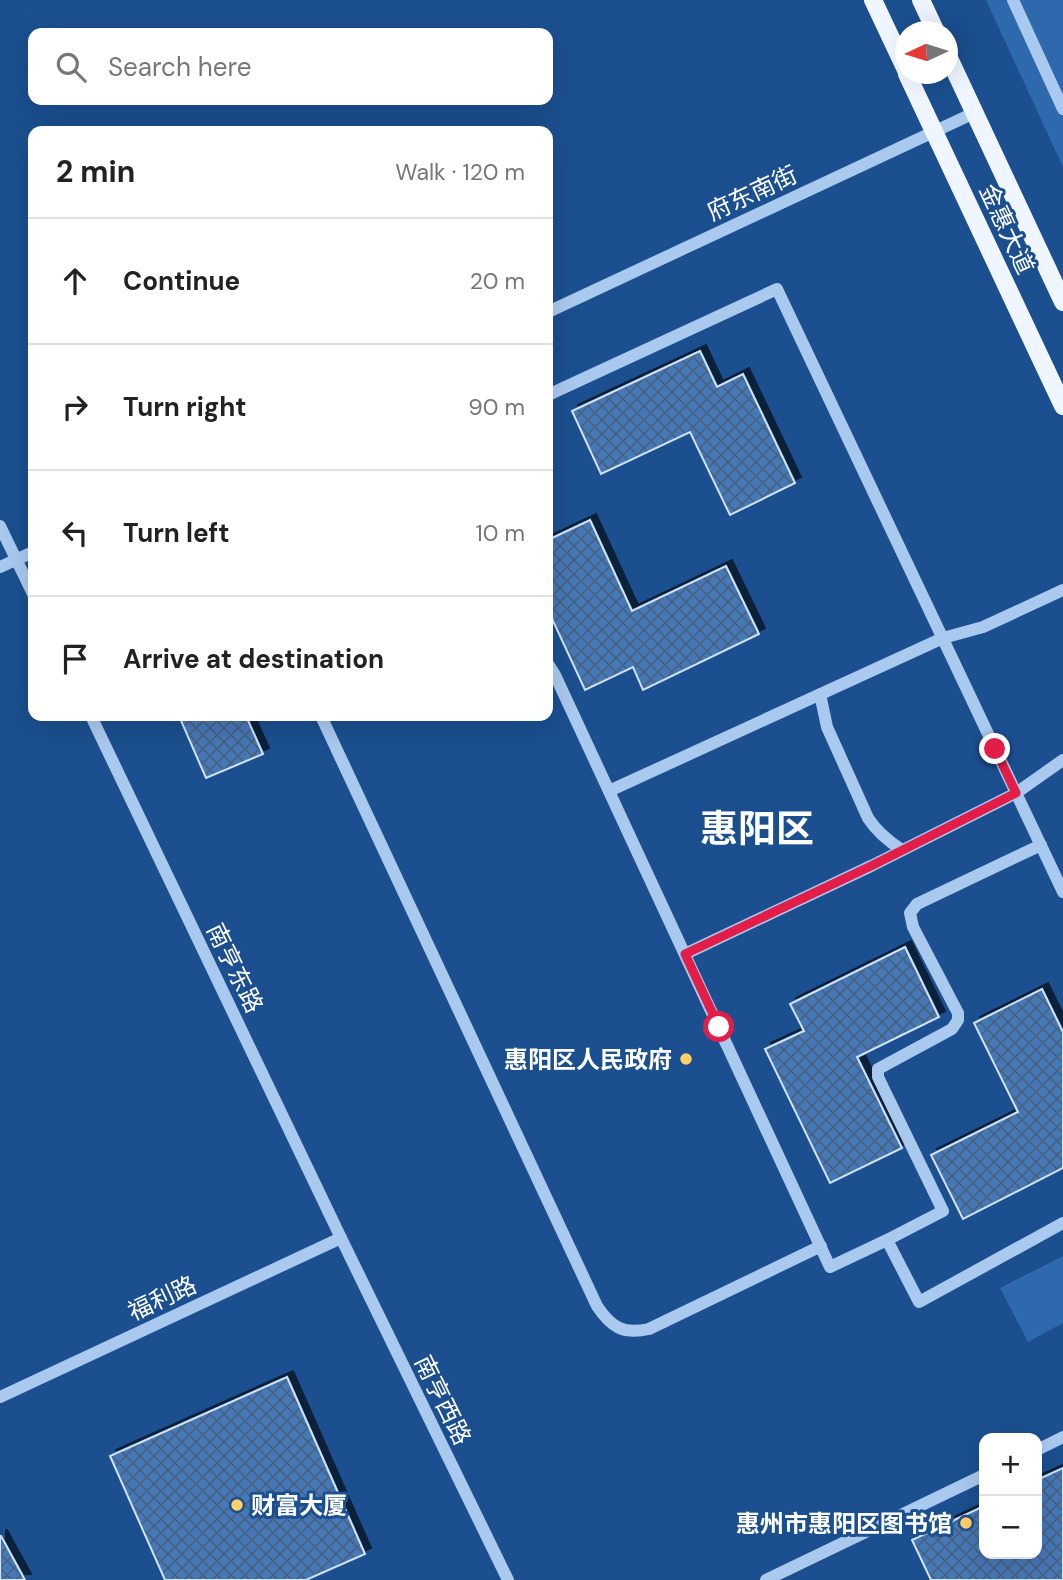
<!DOCTYPE html>
<html lang="en">
<head>
<meta charset="utf-8">
<style>
  :root { --surface:#fff; --page:#f6f6f6; --text:#222; --muted:#767676; --line:#e0e0e0 }
  body { margin:0; font-family:"DM Sans","Noto Sans SC",sans-serif; background:var(--page); color:var(--text) }
  .controls { position:absolute; right:21px; bottom:21px; display:grid; overflow:hidden; border-radius:14px; box-shadow:0 7px 28px #0002 }
  .controls button { width:63px; height:63px; display:grid; place-items:center; padding:0; border:0; border-bottom:2px solid var(--line); background:var(--surface); color:var(--text); font:35px sans-serif }
  .compass { position:absolute; left:895px; top:21px; width:63px; height:63px; border-radius:50%; background:var(--surface); box-shadow:0 7px 28px #0002; rotate:266deg }
  .stop { position:absolute; width:21px; height:21px; margin:-16px; border:5px solid #e11d48; border-radius:50%; background:#fff }
  .stop.end { background:#e11d48; border-color:#fff; box-shadow:0 2px 7px #0008 }
  .list { margin:0; padding:0; list-style:none }
  h2 { display:flex; justify-content:space-between; align-items:center; height:91px; margin:0; padding:0 28px; font-size:30px }
  h2 small { font-size:23px; font-weight:400; color:var(--muted) }
  .list li { display:grid; grid-template-columns:46px 1fr auto; gap:21px; align-items:center; box-sizing:border-box; height:126px; padding:0 28px; border-top:2px solid var(--line) }
  .list b { display:block; font-size:26px; white-space:nowrap }
  .list em { font-size:23px; font-style:normal; color:var(--muted) }
  .icon { flex:none; width:38px; height:38px; fill:none; stroke:currentColor; stroke-width:2; stroke-linecap:round; stroke-linejoin:round }
  .map { position:relative; flex:none; width:1063px; height:1580px; overflow:hidden }
  .search { position:absolute; background:var(--surface); box-shadow:0 7px 28px #0002; left:28px; top:28px; width:525px; height:77px; display:flex; align-items:center; gap:18px; box-sizing:border-box; padding:0 24px; border-radius:14px; color:var(--muted); font-size:26px }
  .panel { position:absolute; background:var(--surface); box-shadow:0 7px 28px #0002; left:28px; top:126px; width:525px; height:595px; border-radius:14px }
  .map>svg:first-child { display:block }
</style>
</head>
<body>
<div class="map">
<svg width="1063" height="1580" viewBox="0 0 1063 1580">
  <defs>
    <pattern id="building-cross-hatch" width="8" height="8" patternUnits="userSpaceOnUse" patternTransform="scale(1.75)"><rect width="8" height="8" fill="#4478b7"/><path d="M0 0l8 8M0 8l8-8" fill="none" stroke="#486282"/></pattern>
    <filter id="shadow"><feDropShadow dx="6" dy="-6" stdDeviation="0" flood-color="#0009"/></filter>
  </defs>
  <rect width="100%" height="100%" fill="#1b4f8f"/>
  <g fill="#2e69ad">
    <polygon points="986,0 1063,0 1063,167"/>
    <polygon points="1063,1256 1063,1323 1028,1342 1000,1288"/>
  </g>
  <g fill="url(#building-cross-hatch)" stroke="#cfe3fa" stroke-width="2" filter="url(#shadow)">
    <polygon points="700,351 717,387 743,374 795,483 730,515 690,432 601,474 572,411"/>
    <polygon points="590,520 632,611 726,566 759,634 643,690 633,667 585,690 548,610 548,540"/>
    <polygon points="179,716 246,716 263,754 206,778"/>
    <polygon points="905,947 939,1017 857,1057 902,1148 830,1183 765,1049 804,1031 790,1004"/>
    <polygon points="1042,989 1063,1032 1063,1168 963,1219 931,1155 1018,1112 974,1023"/>
    <polygon points="287,1377 365,1554 306,1580 165,1580 110,1456"/>
    <polygon points="1063,1468 1063,1580 931,1580 912,1540 984,1506 984,1554 1037,1554 1037,1480"/>
    <polygon points="0,1536 1,1536 25,1580 0,1580"/>
  </g>
  <g fill="none" stroke-linecap="round" stroke-linejoin="round">
    <g stroke="#a9c9ee" stroke-width="12">
      <polyline points="1013,0 1063,109"/>
      <polyline points="548,312 974,113"/>
      <polyline points="548,395 777,289 1063,892"/>
      <polyline points="0,526 33,594"/>
      <polyline points="0,567 33,552"/>
      <polyline points="548,664 555,675 830,1267 887,1240 919,1302 1063,1223"/>
      <path d="M820,694L827,727L868,818C877,832 888,841 902,850"/>
      <polyline points="91,716 341,1238 508,1580"/>
      <path d="M321,716L597,1306C611,1327 623,1335 649,1329L821,1246"/>
      <polyline points="609,791 943,638 983,627 1063,590"/>
      <polyline points="685,954 871,866 1016,793 1063,760"/>
      <polyline points="887,1240 943,1211 878,1077 878,1069 952,1029 958,1020 958,1013 913,927 910,913 917,904 1041,845"/>
      <polyline points="0,1397 341,1238"/>
      <polyline points="1037,1450 1063,1437"/>
      <polyline points="766,1580 984,1475"/>
    </g>
    <g stroke="#f0f6ff" stroke-width="18">
      <polyline points="873,0 906,70"/>
      <polyline points="921,0 936,32"/>
      <polyline points="948,56 1063,302"/>
      <polyline points="907,74 1063,406"/>
    </g>
  </g>
  <g fill="none" stroke-linecap="round" stroke-linejoin="round">
    <polyline stroke="#e11d48" stroke-width="9" points="719,1027 685,954 871,866 1016,793 995,749"/>
  </g>
  <g fill="#ffd166" stroke="#1b4f8f" stroke-width="2.5">
    <circle cx="686" cy="1059" r="7"/>
    <circle cx="237" cy="1505" r="7"/>
    <circle cx="966" cy="1523" r="7"/>
  </g>
  <g text-anchor="middle" dominant-baseline="central" stroke-width="6" stroke-linejoin="round" paint-order="stroke">
    <g font-size="24" fill="#fff" stroke="#1b4f8f">
      <text transform="translate(752 193) rotate(-25)">府东南街</text>
      <text transform="translate(1007 229) rotate(65)">金惠大道</text>
      <text transform="translate(235 968) rotate(64)">南亨东路</text>
      <text transform="translate(162 1298) rotate(-25)">福利路</text>
      <text transform="translate(443 1400) rotate(64)">南亨西路</text>
    </g>
    <g font-size="24" font-weight="bold" fill="#fff" stroke="#1b4f8f" text-anchor="end">
      <text x="672" y="1059">惠阳区人民政府</text>
      <text x="251" y="1505" text-anchor="start">财富大厦</text>
      <text x="952" y="1523">惠州市惠阳区图书馆</text>
    </g>
    <g font-size="38" font-weight="bold" fill="#fff" stroke="#1b4f8f">
      <text x="757" y="829">惠阳区</text>
    </g>
  </g>
</svg>
<div class="controls">
<button>+</button>
<button>−</button>
</div>
<svg class="compass" viewBox="-18 -18 36 36"><path d="M0-13l5 13h-10z" fill="#e53935"/><path d="M0 13l5-13h-10z" fill="#767676"/></svg>
<div class="stop" style="left:719px;top:1027px"></div>
<div class="stop end" style="left:995px;top:749px"></div>
<div class="search"><svg class="icon" aria-label="search" viewBox="0 0 24 24"><circle cx="10" cy="10" r="6"/><path d="M15 15l6 6"/></svg>Search here</div>
<section class="panel">
<h2>2 min<small>Walk · 120 m</small></h2>
<ul class="list">
<li><svg class="icon" aria-label="ahead" viewBox="0 0 24 24"><path d="M12 20V5M6 11l6-6 6 6"/></svg><div><b>Continue</b></div><em>20 m</em></li>
<li><svg class="icon" aria-label="right" viewBox="0 0 24 24"><path d="M7 20v-9h11M14 6l5 5-5 5"/></svg><div><b>Turn right</b></div><em>90 m</em></li>
<li><svg class="icon" aria-label="left" viewBox="0 0 24 24"><path d="M17 20v-9H6M10 6l-5 5 5 5"/></svg><div><b>Turn left</b></div><em>10 m</em></li>
<li><svg class="icon" aria-label="arrive" viewBox="0 0 24 24"><path d="M6 21V4h12l-3 4 3 4H6"/></svg><div><b>Arrive at destination</b></div></li>
</ul>
</section>
</div>
</body>
</html>
